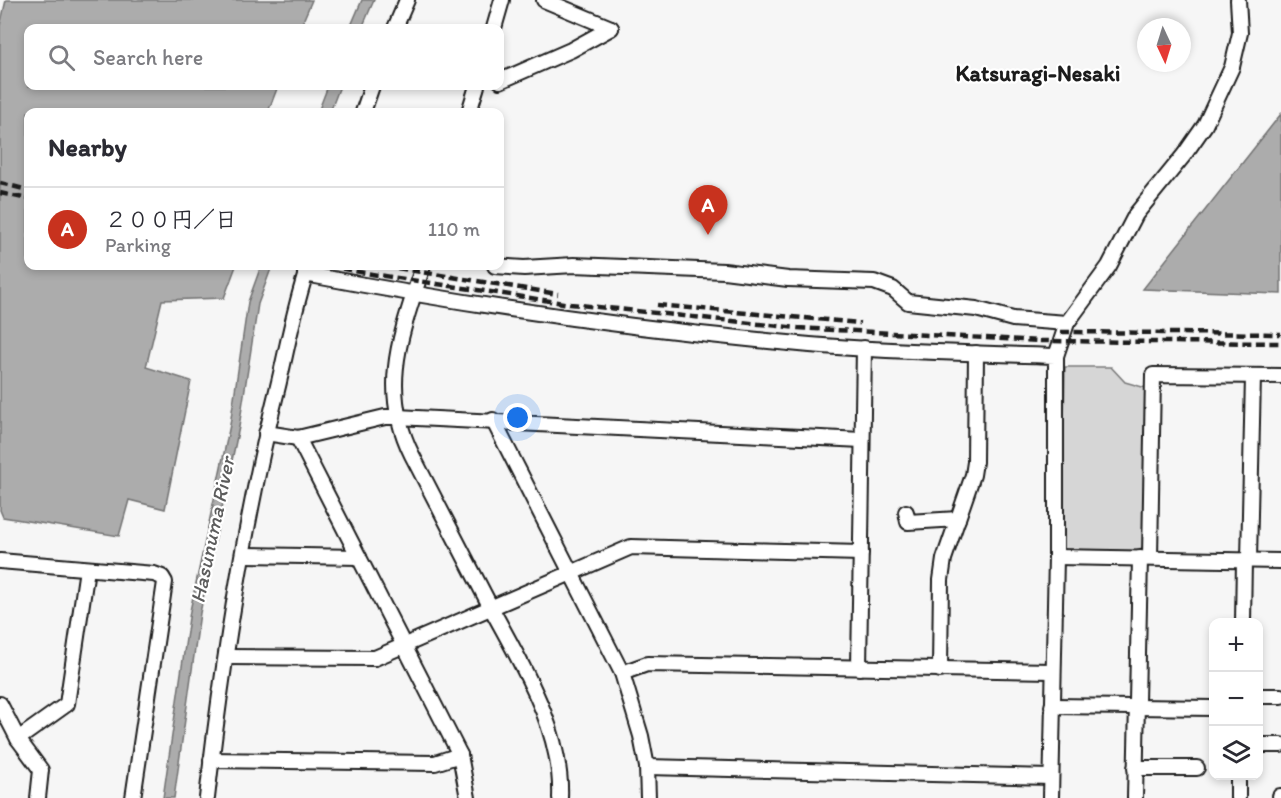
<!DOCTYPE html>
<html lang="en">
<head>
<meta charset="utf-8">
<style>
  :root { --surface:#fff; --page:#f7f7f7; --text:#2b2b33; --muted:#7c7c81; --line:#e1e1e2; --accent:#c8321e }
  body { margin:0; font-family:Itim,"Klee One",sans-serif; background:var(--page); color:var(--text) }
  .controls { position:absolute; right:18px; bottom:18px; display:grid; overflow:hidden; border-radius:12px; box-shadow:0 3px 9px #0003 }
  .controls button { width:54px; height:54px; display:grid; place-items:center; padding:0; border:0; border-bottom:2px solid var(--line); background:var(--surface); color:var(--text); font:30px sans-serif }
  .compass { position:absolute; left:1137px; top:18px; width:54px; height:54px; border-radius:50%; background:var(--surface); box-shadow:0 3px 9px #0003; rotate:176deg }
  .you { position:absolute; left:518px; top:418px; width:21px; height:21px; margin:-15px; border:4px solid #fff; border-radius:50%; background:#1a73e8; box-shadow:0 0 0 9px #1a73e833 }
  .badge { display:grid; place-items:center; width:39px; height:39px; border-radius:50%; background:var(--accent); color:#fff; font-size:20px; font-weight:700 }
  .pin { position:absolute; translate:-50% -50px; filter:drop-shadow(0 2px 3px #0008) }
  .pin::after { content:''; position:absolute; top:32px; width:21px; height:18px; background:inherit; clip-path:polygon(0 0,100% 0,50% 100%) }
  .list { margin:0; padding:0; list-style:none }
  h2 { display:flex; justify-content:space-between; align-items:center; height:78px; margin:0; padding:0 24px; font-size:26px }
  h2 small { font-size:20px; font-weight:400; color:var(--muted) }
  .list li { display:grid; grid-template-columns:39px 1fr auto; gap:18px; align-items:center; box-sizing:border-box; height:84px; padding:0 24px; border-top:2px solid var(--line) }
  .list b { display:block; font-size:22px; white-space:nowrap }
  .list p { margin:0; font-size:20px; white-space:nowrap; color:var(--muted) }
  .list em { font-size:20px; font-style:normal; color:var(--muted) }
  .icon { flex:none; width:33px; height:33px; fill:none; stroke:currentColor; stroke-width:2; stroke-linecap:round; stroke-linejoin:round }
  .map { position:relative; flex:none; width:1281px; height:798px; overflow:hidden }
  .search { position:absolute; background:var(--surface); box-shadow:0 3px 9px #0003; left:24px; top:24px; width:480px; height:66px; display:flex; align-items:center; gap:15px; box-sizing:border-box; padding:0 21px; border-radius:12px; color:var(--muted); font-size:22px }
  .panel { position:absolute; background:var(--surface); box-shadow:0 3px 9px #0003; left:24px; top:108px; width:480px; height:162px; border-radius:12px }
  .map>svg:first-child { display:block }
</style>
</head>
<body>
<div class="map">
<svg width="1281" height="798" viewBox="0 0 1281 798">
  <rect width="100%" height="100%" fill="#f6f6f6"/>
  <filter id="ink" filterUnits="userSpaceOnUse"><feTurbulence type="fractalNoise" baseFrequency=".0167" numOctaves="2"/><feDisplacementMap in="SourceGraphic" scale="12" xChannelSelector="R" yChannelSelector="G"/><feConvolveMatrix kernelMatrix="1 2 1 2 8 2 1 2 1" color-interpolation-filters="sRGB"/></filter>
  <g filter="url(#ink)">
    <polygon fill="#d6d6d6" stroke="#797979" stroke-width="1.5" points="1065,367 1111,367 1125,382 1146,388 1143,546 1138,552 1062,551"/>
    <g fill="#acacac" stroke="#727272" stroke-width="1.5">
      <polygon points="6,0 312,0 300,28 28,28 28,86 278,86 268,112 28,112 28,266 236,266 224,298 162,300 146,367 191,381 165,509 129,500 119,536 3,517 0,510 0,26"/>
      <polygon points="362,0 374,0 362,28 350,28"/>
      <polygon points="328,86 340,86 330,112 318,112"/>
      <polygon points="1281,114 1281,294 1143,289"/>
      <polygon points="261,266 272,266 258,304 239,427 200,613 174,798 163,798 190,611 230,425 248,302"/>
    </g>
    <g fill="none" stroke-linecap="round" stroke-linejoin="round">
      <defs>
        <g id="minor">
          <polyline points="544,0 611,28"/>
          <polyline points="395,28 407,0"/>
          <polyline points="494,28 502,0"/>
          <polyline points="500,81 571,50 611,28"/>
          <polyline points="363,112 372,86"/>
          <polyline points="469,112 477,86"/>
          <path d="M423,266C402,332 378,387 412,455C437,504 463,553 488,602C519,661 563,728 560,798"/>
          <polyline points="495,266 524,268 574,265 724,271 788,279 874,282 893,289 908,302 976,309 1013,319 1067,323"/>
          <path d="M305,274C473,306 641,330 810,345C892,352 974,353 1056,356V557L1051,798"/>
          <polyline points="1056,356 1067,323 1109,266 1136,214 1184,155 1205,125 1232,67 1240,33 1238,0"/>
          <polyline points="493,420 622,673 641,736 647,767 648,798"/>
          <polyline points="266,433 298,438 385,417 397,417 862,440"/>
          <polyline points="298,438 460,755 468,798"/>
          <polyline points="906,512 908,522 958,519"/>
          <polyline points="243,555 359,557"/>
          <polyline points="1056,557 1281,561"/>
          <polyline points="1150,558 1153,375 1281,376"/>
          <polyline points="1249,560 1253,376"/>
          <polyline points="0,561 154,574 162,577 165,582 133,798"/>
          <polyline points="1243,622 1244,560"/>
          <polyline points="226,657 375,658 631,547 861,553"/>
          <polyline points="859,668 864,348"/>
          <polyline points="940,670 941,580 944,559 973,475 975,462 976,353"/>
          <polyline points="622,673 647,664 1053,671"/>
          <polyline points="1258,696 1281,696"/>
          <polyline points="0,704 18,739 41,770 38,798"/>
          <polyline points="1052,706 1214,708"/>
          <polyline points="18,739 67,704 87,569"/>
          <polyline points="1258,745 1281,745"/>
          <polyline points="211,760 435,763 460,755"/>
          <polyline points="647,767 1051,777"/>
          <polyline points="1135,768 1197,768"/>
          <polyline points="1280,796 1281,796"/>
          <path d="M207,798C223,658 245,518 279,382C288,344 295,304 308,267"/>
          <polyline points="1135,798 1140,558"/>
          <polyline points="1238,798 1238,776"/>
        </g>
      </defs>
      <use href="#minor" stroke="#1c1c1c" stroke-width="18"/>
      <use href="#minor" stroke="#fff" stroke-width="14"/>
      <g stroke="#1c1c1c" stroke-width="4.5" stroke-dasharray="9 4.5" stroke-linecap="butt">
        <polyline points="0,183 28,190"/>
        <polyline points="0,193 28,199"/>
        <polyline points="329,266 365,273 570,304 798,328 1040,341 1281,343"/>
        <polyline points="384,266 558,294"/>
        <polyline points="657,305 860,323"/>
        <polyline points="1061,332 1281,334"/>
      </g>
    </g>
  </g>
  <g text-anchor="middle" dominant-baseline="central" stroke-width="4.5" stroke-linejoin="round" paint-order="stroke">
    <g font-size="21" font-style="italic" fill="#5d5d5d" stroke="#fff">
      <text transform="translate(212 530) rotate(-78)">Hasunuma River</text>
    </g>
    <g font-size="22" font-weight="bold" fill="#1c1c1c" stroke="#fff">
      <text x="1038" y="73">Katsuragi-Nesaki</text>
    </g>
  </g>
</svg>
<div class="controls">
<button>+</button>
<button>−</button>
<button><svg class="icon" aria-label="layers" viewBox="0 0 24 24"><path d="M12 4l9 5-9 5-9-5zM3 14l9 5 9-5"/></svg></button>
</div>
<svg class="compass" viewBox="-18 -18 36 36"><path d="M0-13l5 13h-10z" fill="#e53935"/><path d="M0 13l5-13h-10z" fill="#7c7c81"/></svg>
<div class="you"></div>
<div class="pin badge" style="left:708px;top:235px">A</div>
<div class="search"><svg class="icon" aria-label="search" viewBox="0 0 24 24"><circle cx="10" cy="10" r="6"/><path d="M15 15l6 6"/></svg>Search here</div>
<section class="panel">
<h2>Nearby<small></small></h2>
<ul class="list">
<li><span class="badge">A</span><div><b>２００円／日</b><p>Parking</p></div><em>110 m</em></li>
</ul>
</section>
</div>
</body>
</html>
